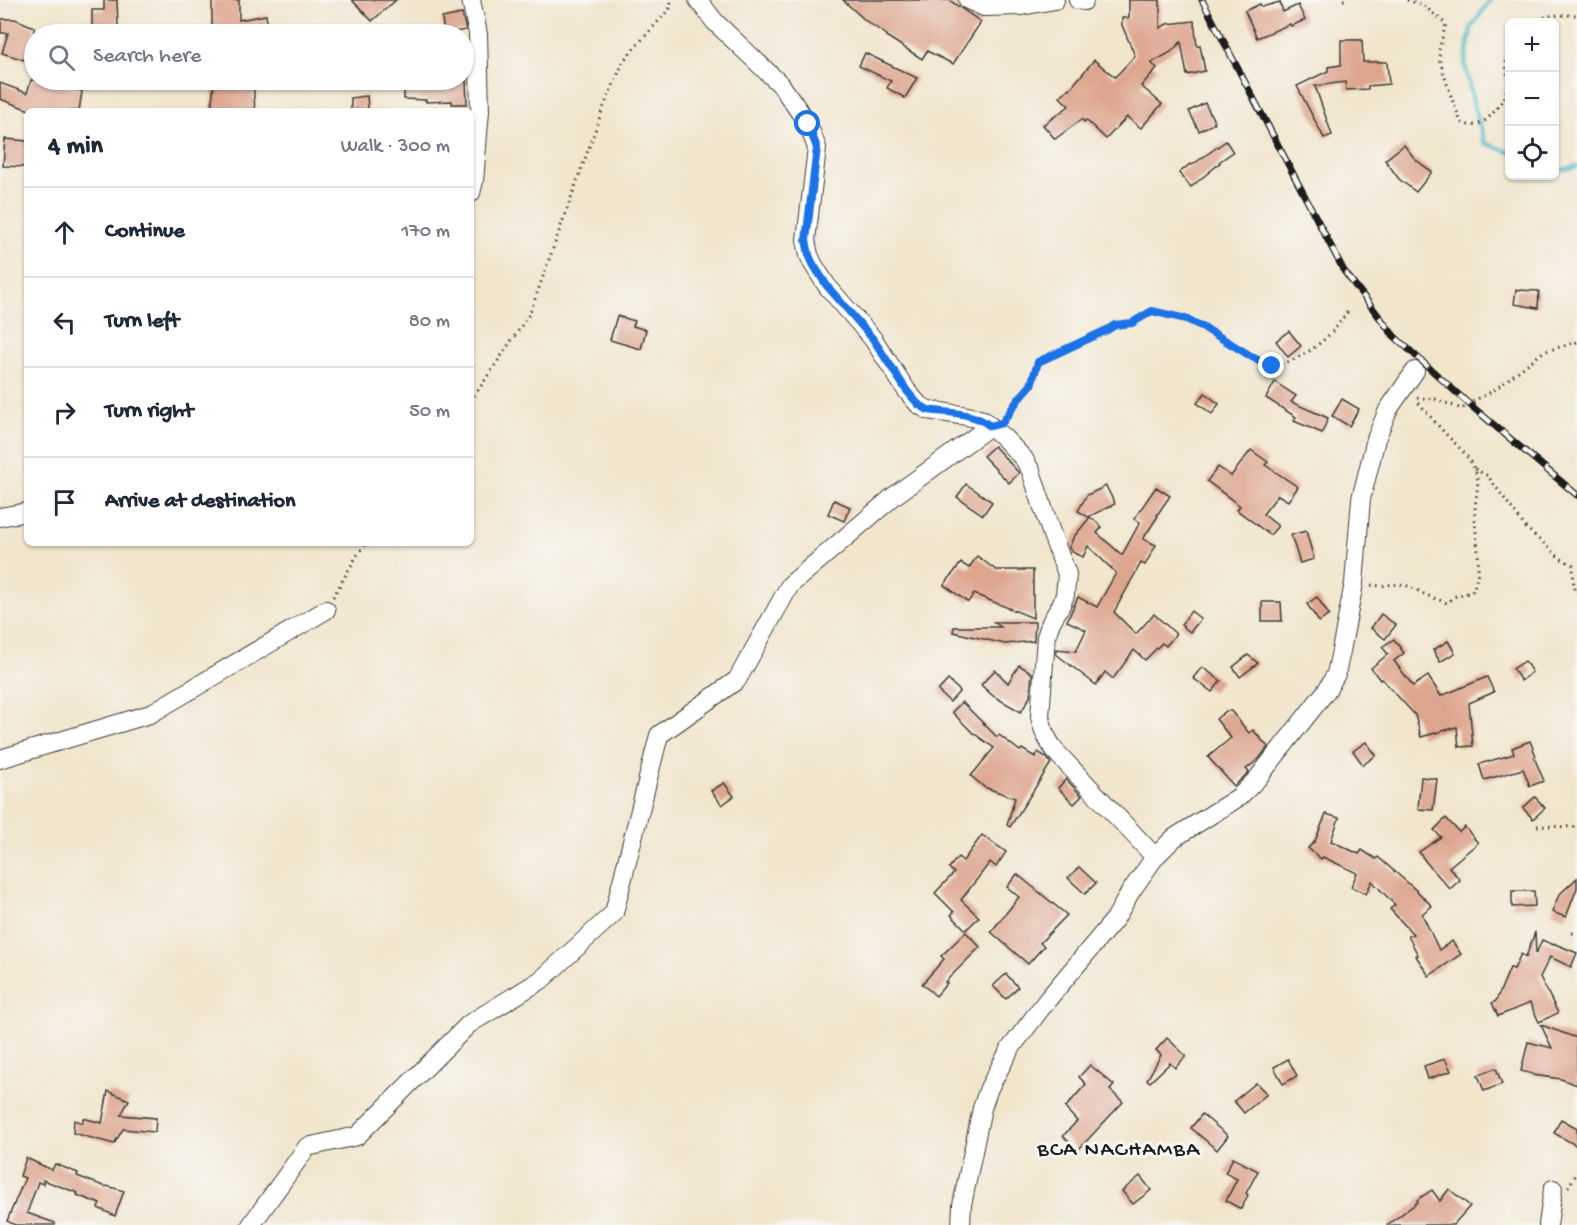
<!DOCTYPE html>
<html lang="en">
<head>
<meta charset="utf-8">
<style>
  :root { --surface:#fff; --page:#f2f2f3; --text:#1f2937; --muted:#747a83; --line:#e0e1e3 }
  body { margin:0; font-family:"Gochi Hand",sans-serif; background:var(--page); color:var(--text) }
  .controls { position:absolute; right:18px; top:18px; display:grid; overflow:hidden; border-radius:9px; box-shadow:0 2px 4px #0004 }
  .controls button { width:54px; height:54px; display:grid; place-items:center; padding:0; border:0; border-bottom:2px solid var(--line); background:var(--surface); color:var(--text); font:30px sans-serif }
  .stop { position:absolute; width:18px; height:18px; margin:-14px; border:4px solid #1a73e8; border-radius:50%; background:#fff }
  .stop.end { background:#1a73e8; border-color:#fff; box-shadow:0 2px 6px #0008 }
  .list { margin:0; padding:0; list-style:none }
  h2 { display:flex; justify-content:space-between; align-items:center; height:78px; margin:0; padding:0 24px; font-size:26px }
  h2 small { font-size:20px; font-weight:400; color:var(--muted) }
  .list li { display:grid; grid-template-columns:39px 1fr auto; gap:18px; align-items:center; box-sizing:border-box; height:90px; padding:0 24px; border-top:2px solid var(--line) }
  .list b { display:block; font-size:22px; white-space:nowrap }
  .list em { font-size:20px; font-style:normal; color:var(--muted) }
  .icon { flex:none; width:33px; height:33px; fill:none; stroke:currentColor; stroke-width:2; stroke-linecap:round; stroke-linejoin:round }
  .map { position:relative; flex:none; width:1577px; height:1225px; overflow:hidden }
  .search { position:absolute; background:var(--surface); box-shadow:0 2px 4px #0004; left:24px; top:24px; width:450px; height:66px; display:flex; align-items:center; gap:15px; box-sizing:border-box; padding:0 21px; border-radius:33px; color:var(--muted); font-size:22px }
  .panel { position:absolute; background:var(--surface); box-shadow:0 2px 4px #0004; left:24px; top:108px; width:450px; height:438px; border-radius:9px }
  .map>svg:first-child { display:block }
</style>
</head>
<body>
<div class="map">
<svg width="1577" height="1225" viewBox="0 0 1577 1225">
  <rect width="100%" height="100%" fill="#f6f6f2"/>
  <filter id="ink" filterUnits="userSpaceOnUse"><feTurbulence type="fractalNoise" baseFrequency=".0167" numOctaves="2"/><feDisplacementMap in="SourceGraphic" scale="12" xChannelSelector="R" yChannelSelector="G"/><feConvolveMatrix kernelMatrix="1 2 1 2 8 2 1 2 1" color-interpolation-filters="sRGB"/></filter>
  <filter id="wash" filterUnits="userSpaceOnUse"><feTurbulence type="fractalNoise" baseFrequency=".008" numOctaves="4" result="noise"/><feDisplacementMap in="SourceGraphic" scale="24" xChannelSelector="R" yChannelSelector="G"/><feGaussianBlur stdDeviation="1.35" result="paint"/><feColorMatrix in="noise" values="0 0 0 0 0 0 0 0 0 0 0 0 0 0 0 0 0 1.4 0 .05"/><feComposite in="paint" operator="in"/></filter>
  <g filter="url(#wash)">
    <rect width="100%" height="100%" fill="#f1e5cc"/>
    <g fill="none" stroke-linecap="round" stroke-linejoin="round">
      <g stroke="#48b6c3" stroke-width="4.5">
        <polyline points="1490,0 1471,28 1465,64 1474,106 1485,143 1510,152"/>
        <polyline points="1554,170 1566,169 1577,166"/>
      </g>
    </g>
    <g id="blocks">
      <g fill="#dda58e">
        <polygon points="104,0 117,0 118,27 92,28 92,10 104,10"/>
        <polygon points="212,0 239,0 239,20 266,15 269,34 212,34"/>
        <polygon points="352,0 396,0 372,21"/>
        <polygon points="843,0 949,0 981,22 953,64 927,51 922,59 886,36 887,35 866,21"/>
        <polygon points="1129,0 1160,0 1160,28 1167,24 1194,21 1197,46 1200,45 1205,71 1187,75 1181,42 1171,52 1151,63 1157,68 1141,86 1162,104 1141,128 1127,117 1106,139 1086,120 1084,122 1082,119 1055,139 1043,125 1069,106 1060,97 1069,88 1070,89 1094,60 1115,77 1135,56 1122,25 1122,18 1129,18"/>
        <polygon points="1280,2 1283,12 1298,5 1305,20 1291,26 1290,24 1257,38 1245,11 1260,4 1262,7"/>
        <polygon points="462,14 466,30 444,34 442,18"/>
        <polygon points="1,19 15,19 34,27 34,63 2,53 8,33 1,33"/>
        <polygon points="1341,40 1362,40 1363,62 1387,62 1389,84 1368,86 1368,89 1346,90 1345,82 1315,86 1332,135 1324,138 1297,86 1328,71 1328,67 1341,65"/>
        <polygon points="865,53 917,78 905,98 887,88 891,81 859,66"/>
        <polygon points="31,80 68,80 66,87 82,91 79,111 32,111 0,99 0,83 27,93"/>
        <polygon points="253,80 255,111 211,111 214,84"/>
        <polygon points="425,80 466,80 467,104 452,104 452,101 426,102 426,100 404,99 404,81 425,82"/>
        <polygon points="367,96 368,109 351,110 351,98"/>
        <polygon points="1205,103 1215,123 1199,131 1189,111"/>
        <polygon points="5,139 27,141 27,167 3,166"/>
        <polygon points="1226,141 1233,152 1219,162 1220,163 1191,187 1179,173 1190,164 1192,165"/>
        <polygon points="1404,145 1415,159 1432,172 1416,192 1399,179 1385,160"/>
        <polygon points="1516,290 1539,291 1538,308 1514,304"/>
        <polygon points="617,316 635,321 633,326 646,330 641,349 610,340"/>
        <polygon points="1289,331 1301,346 1288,357 1276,341"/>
        <polygon points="1275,382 1296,396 1291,402 1328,418 1322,433 1294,421 1296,417 1266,398"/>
        <polygon points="1205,393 1219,404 1212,414 1197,403"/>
        <polygon points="1342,399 1359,409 1349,426 1332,416"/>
        <polygon points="994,446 1019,473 1009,483 983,456"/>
        <polygon points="1251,450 1268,462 1265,465 1298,487 1288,501 1278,495 1263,514 1278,526 1270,535 1237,510 1240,506 1207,481 1218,467 1231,476"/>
        <polygon points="966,484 992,502 983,515 957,497"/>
        <polygon points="1106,486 1115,504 1088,517 1078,511 1087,495"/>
        <polygon points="1156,487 1170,496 1157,515 1158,516 1143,539 1156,545 1145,565 1141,563 1114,612 1136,634 1154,614 1176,634 1166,646 1162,643 1145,660 1134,650 1113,679 1105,672 1096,685 1056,654 1056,649 1076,651 1086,630 1067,621 1078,597 1097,607 1116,573 1088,546 1083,557 1076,554 1069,548 1073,538 1090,517 1102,527 1097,533 1122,555 1140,522 1134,519"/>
        <polygon points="834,500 850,507 844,521 828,514"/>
        <polygon points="1306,531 1314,559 1300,563 1291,535"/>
        <polygon points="977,556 996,570 1033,570 1033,618 974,594 968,602 944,585 961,563 969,568"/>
        <polygon points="1317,597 1329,615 1319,622 1307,604"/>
        <polygon points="1262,602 1281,602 1282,621 1262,621"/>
        <polygon points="1191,611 1201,619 1190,632 1181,625"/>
        <polygon points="1381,614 1396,625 1385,639 1371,628"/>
        <polygon points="994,622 1035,622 1034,641 1005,644 953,632 954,627 1001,627"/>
        <polygon points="1394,639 1404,653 1394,661 1413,686 1428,676 1441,696 1487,677 1494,692 1469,703 1473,746 1459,747 1457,727 1421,737 1415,715 1382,679 1380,680 1371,668 1388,654 1382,647"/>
        <polygon points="1448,641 1455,653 1440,662 1433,650"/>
        <polygon points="1248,655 1258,663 1240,677 1233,667"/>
        <polygon points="1525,661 1532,672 1521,681 1513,669"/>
        <polygon points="1019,665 1032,673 1030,697 1021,712 993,696 981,685 995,670 1008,683"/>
        <polygon points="1202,667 1221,681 1212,692 1193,678"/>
        <polygon points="948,680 960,691 950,702 938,691"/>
        <polygon points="962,702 997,737 999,735 1020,751 1022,749 1035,757 1038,752 1046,757 1051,763 1010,827 1007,825 1015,798 984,787 971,776 994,748 972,732 952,712"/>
        <polygon points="1226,711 1231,711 1249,733 1253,730 1268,747 1259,759 1246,769 1249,772 1234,786 1208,757 1231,738 1216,719"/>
        <polygon points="1530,741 1536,756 1534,757 1544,781 1530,786 1523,769 1484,780 1479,764 1514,754 1512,748"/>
        <polygon points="1366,742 1376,755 1363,765 1353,751"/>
        <polygon points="1421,777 1437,779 1433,810 1418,809"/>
        <polygon points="1066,779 1082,796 1074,804 1058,788"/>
        <polygon points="724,783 734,796 722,805 711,791"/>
        <polygon points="1535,797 1545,808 1533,819 1523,808"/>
        <polygon points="1326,814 1339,818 1331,841 1359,854 1362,850 1376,859 1378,857 1417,891 1432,906 1422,914 1439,950 1452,941 1461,954 1429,976 1416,956 1418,955 1408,936 1413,934 1390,909 1395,905 1372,881 1366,894 1351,887 1357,873 1323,857 1321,859 1308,848 1315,841"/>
        <polygon points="1446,818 1459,832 1465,827 1478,843 1449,867 1460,880 1450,889 1426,862 1419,852 1441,837 1434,830"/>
        <polygon points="982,835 1006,852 996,867 990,862 961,900 979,917 966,930 951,915 954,912 935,893 954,873 949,868 958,857 963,861"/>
        <polygon points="1079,867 1096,883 1085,894 1068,878"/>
        <polygon points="1017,874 1067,915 1040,943 1044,946 1028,964 991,932 1019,897 1007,887"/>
        <polygon points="1577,878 1577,888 1566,917 1552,912 1559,895"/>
        <polygon points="1512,891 1534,891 1535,906 1512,907"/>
        <polygon points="966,932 980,947 945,982 947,983 936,996 922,984 944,959 941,956"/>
        <polygon points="1535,932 1536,954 1542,940 1554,945 1555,944 1577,953 1571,967 1550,957 1540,977 1558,1013 1539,1022 1530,1003 1498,1016 1492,1003 1496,1001 1510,968 1514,969 1521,954 1526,957"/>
        <polygon points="1006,974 1018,987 1006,999 993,986"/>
        <polygon points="1541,1025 1577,1038 1577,1085 1561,1079 1533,1075 1533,1074 1521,1071 1528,1042 1552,1048"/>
        <polygon points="1167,1038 1186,1056 1175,1068 1170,1063 1150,1082 1147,1080 1161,1055 1156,1050"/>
        <polygon points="1288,1059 1297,1076 1283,1084 1274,1067"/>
        <polygon points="1445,1059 1451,1071 1428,1079 1424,1066"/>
        <polygon points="1090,1065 1114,1085 1110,1090 1123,1102 1078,1150 1063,1136 1077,1121 1065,1108 1086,1084 1079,1077"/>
        <polygon points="1496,1068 1502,1084 1484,1091 1478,1075"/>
        <polygon points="1256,1083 1267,1094 1244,1113 1234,1101"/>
        <polygon points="108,1091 129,1100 121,1115 156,1118 155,1132 123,1129 114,1144 73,1133 74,1120 83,1123 83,1118 102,1123"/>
        <polygon points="1202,1114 1228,1136 1217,1150 1191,1128"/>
        <polygon points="1561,1119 1577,1128 1577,1146 1554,1133"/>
        <polygon points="26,1158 52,1170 55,1164 78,1173 77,1176 106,1187 107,1186 124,1191 115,1216 98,1208 100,1204 77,1195 78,1193 43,1180 43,1184 38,1182 27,1213 55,1223 55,1225 15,1225 7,1221 25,1178 20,1176"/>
        <polygon points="1233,1158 1258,1171 1246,1193 1248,1195 1241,1209 1226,1201 1237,1179 1225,1173"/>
        <polygon points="1140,1176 1151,1190 1133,1204 1122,1191"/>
        <polygon points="1449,1189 1470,1206 1453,1225 1387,1225 1418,1202 1417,1200 1432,1190 1440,1201"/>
      </g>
    </g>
  </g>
  <g filter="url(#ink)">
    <use href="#blocks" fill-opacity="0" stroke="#3c3a36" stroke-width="1.5"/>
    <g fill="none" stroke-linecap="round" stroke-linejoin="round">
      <defs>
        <g id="street">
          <polyline points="471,0 478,34 480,111 474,181 471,193"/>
          <path d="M698,0L715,22L781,85L808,124L817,148L806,240L809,255L813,264L827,286L873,339L907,391L918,404L928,410L967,416L983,420L1003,437L1024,459L1031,471L1052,535L1067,574L1065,595L1061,605L1051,622L1046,637L1040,716C1043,731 1047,740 1056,752L1155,857"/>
          <polyline points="968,0 984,7 1021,6 1055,0"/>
          <polyline points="1078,0 1084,1"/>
          <polyline points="0,517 27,512"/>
          <polyline points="0,759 150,714 326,610"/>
          <polyline points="251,1225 307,1147 357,1136 469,1024 541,980 614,913 659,735 737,680 790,585 894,496 990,426"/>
          <polyline points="961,1225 962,1205 982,1108 989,1088 1010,1049 1048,999 1115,919 1131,891 1155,857 1174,838 1239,797 1257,779 1327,690 1336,674 1341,651 1354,583 1361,499 1376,439 1388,410 1415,371"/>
          <polyline points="1548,1225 1553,1189"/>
        </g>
      </defs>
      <use href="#street" stroke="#3c3a36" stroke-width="20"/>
      <g stroke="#3c3a36" stroke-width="3" stroke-dasharray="1.5 4.5" stroke-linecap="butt">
        <polyline points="1343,0 1346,0"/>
        <path d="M1407,0L1423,5L1446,24L1439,50L1440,62L1452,99L1461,122C1464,123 1467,125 1470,125C1487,128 1507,98 1508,83C1508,70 1503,62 1510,50"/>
        <path d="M1533,22C1545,14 1563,15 1577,15"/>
        <polyline points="1417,398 1435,399 1462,409 1475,400 1493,391 1543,352 1577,342"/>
        <polyline points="471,401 530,313 602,111 624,60 670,8 671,0"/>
        <path d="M1005,419L1018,400L1031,385L1038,362L1107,331L1115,325L1132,323L1152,311L1187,319L1203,327L1264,364C1285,370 1315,349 1330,334C1337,327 1342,319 1348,311"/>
        <polyline points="1475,469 1488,476 1526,528 1560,558 1573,565 1574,591 1577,591"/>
        <path d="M1371,585L1381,586L1393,584L1409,586L1426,595L1447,603L1456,596L1472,592C1485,564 1474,540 1475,511C1475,497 1481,483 1475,470C1469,455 1454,443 1443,431C1434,421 1425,410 1416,400"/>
        <polyline points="333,597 359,552 367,543"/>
        <polyline points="1537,826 1577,827"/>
        <polyline points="1572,933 1577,934"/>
        <polyline points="1568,1187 1577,1173"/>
      </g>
      <use href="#street" stroke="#fff" stroke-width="18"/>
      <defs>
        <polyline id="rail" points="1202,0 1344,271 1394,336 1469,404 1577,495"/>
      </defs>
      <use href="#rail" stroke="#1c1c1c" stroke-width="7"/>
      <use href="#rail" stroke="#f6f6f2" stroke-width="4.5" stroke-dasharray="14" stroke-linecap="butt"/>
    </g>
  </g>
  <g fill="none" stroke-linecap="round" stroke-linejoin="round" filter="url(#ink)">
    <path stroke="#1a73e8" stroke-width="8" d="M808,124L817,148L806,240L809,255L813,264L827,286L873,339L907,391L918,404L928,410C948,413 974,412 990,426L1002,423L1018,400L1031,385L1038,362L1107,330L1115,325L1132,323L1152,311L1186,319L1203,327L1264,364L1272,366"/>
  </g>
  <g text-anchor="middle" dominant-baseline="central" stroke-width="6" stroke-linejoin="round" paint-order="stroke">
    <g font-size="22" letter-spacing="1.5" fill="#1c1c1c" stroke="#f6f6f2">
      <text x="1119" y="1151">BCA NACHAMBA</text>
    </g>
  </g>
</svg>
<div class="controls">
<button>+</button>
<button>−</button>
<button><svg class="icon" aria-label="locate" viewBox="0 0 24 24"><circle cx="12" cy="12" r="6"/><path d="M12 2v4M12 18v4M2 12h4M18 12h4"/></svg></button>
</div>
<div class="stop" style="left:808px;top:124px"></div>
<div class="stop end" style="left:1272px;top:366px"></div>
<div class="search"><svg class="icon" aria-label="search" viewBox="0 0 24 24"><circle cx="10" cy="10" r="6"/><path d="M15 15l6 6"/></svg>Search here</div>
<section class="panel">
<h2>4 min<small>Walk · 300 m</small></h2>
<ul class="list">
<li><svg class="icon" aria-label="ahead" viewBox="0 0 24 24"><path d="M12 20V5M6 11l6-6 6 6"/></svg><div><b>Continue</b></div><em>170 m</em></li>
<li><svg class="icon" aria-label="left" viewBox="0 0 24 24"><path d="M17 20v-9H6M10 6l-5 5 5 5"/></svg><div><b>Turn left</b></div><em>80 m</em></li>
<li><svg class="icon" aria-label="right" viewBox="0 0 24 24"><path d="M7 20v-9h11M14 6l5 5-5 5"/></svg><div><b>Turn right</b></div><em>50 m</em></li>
<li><svg class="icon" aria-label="arrive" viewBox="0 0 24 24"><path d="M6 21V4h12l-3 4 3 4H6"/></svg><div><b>Arrive at destination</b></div></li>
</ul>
</section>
</div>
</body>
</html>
